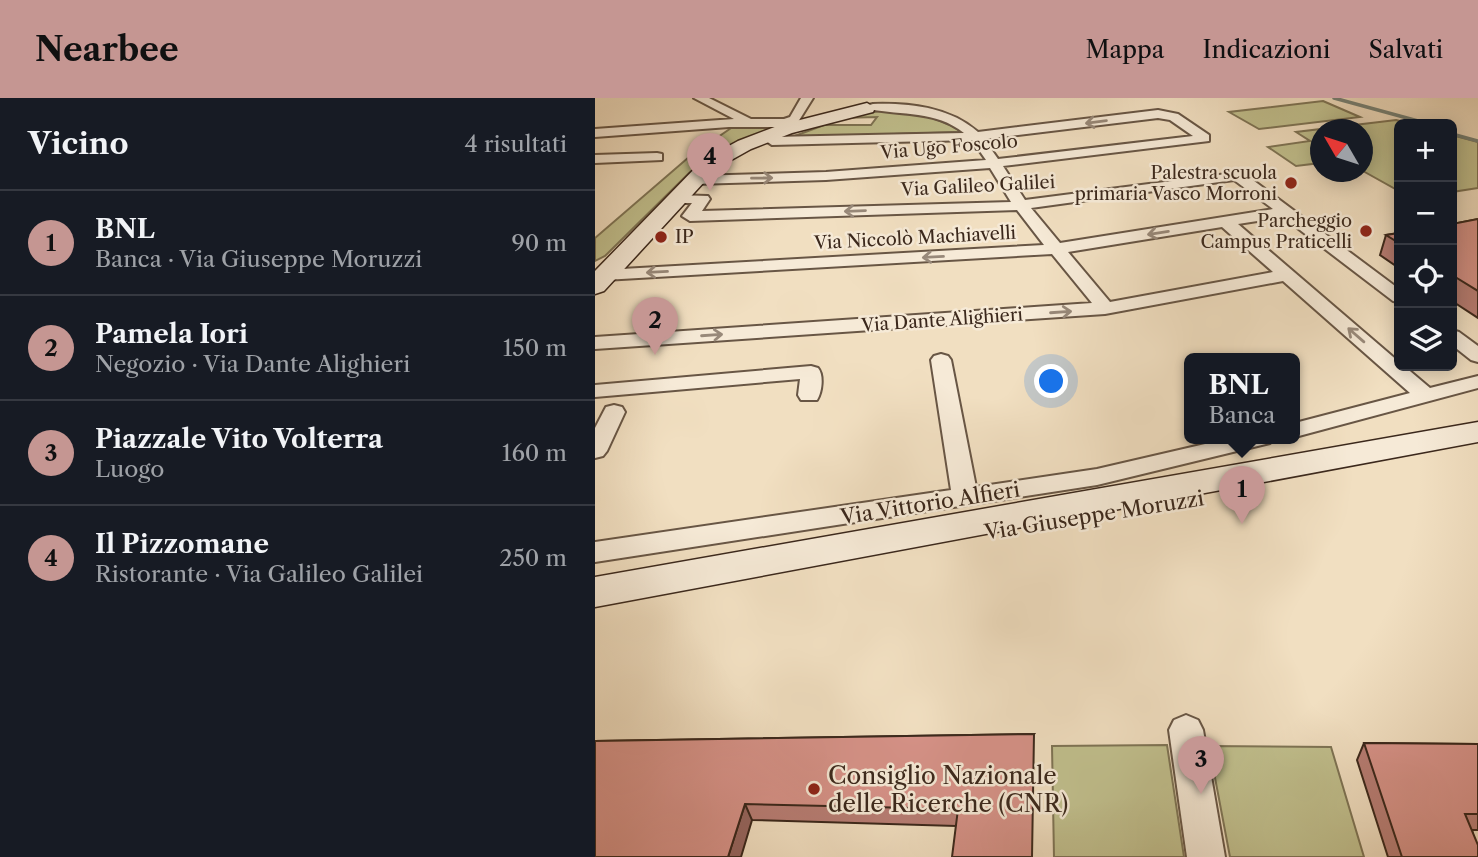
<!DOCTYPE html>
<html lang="it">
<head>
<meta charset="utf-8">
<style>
  :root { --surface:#171b24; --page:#242831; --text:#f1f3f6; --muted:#9ea1a6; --line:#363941; --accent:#c59692 }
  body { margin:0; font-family:"Libre Caslon Text",serif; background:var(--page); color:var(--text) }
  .controls { position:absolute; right:21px; top:21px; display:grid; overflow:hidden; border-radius:10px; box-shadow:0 4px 18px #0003 }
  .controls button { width:63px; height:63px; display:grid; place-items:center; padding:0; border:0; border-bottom:2px solid var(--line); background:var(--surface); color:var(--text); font:35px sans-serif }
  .compass { position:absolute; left:715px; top:21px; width:63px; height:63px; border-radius:50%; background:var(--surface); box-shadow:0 4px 18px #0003; rotate:309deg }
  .you { position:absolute; left:457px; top:284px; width:24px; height:24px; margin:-18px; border:5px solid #fff; border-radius:50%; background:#1a73e8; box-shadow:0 0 0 10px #1a73e833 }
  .badge { display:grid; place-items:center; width:46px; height:46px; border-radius:50%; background:var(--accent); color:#111; font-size:23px; font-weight:700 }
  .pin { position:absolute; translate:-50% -58px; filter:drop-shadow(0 2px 4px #0008) }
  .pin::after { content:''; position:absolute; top:37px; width:24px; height:21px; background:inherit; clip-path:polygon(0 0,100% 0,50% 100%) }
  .popup { position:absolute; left:589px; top:255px; width:116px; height:91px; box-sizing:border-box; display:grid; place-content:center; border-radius:10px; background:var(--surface); filter:drop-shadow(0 2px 5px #0005); font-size:23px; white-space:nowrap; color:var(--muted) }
  .popup b { font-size:26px; color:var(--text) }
  .popup::after { content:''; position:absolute; left:50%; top:100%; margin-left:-14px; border:14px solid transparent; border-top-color:var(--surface) }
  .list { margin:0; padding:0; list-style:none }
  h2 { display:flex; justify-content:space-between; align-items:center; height:91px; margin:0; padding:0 28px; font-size:30px }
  h2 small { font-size:23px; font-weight:400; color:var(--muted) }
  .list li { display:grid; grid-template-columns:46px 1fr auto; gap:21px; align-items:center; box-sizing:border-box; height:105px; padding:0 28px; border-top:2px solid var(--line) }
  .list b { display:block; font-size:26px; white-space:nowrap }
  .list p { margin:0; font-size:23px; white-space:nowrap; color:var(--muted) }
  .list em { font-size:23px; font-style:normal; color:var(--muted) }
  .icon { flex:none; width:38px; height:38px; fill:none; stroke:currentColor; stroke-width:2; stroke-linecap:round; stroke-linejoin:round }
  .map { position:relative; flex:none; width:883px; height:759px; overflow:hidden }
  header { display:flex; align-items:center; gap:42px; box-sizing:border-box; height:98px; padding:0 35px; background:var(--accent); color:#111 }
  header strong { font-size:33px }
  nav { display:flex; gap:38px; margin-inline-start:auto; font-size:24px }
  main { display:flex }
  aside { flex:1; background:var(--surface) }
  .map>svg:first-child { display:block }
</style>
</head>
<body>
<header>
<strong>Nearbee</strong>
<nav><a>Mappa</a><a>Indicazioni</a><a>Salvati</a></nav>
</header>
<main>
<aside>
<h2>Vicino<small>4 risultati</small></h2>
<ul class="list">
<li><span class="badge">1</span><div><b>BNL</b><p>Banca · Via Giuseppe Moruzzi</p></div><em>90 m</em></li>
<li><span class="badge">2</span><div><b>Pamela Iori</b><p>Negozio · Via Dante Alighieri</p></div><em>150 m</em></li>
<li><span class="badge">3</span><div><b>Piazzale Vito Volterra</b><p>Luogo</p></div><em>160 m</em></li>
<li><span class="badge">4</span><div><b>Il Pizzomane</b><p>Ristorante · Via Galileo Galilei</p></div><em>250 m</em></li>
</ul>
</aside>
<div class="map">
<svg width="883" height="759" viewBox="0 0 883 759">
  <rect width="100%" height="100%" fill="#f1dfc1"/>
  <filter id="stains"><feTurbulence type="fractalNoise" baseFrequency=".00286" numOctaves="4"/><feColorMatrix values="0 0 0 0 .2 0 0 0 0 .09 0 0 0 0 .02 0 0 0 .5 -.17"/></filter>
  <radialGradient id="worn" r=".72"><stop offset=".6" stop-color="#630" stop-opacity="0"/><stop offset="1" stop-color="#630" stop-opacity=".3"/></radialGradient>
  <g fill="#c1c08e" stroke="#7e7455" stroke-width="2">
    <polygon points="728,3 765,19 664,31 634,14"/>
    <path d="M285,13C315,14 341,17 367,34L197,39L229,27H276L282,19L245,20Z"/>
    <polygon points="801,22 817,26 804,26 804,93 768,73 768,32 726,32 725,65 701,68 673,49 715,43 701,34"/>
    <polygon points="142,26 186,28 113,61 94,75 10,158 0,163 0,140 94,59"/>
    <polygon points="857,37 883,44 883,90 857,94"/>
    <polygon points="572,647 589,759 459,759 457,648"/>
    <polygon points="614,648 736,649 769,759 635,759"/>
  </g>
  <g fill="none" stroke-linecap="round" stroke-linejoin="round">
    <g stroke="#758177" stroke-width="3.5">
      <polyline points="739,0 834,26"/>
      <polyline points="857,36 883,43"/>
    </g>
    <defs>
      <g id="street">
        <polygon points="99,0 114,0 156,21 189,21 195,19 206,0 218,0 203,24 191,29 134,29 0,39 0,31 139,21"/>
        <path d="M278,6C315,5 354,9 383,34L563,12L583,16L614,37V43L408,68L430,102L647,74L804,191V204L798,203L688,119L643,126L804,264V268H809L835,290L883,278V290L700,339V325L815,295L688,183L510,216L0,251V239L497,205L457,156L9,182L0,177L9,172L449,147L422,112L95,123L87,118L97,105H80L73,101L80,97L113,98L115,101L107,113L416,104L395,70L231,82L99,86L92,82L99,78L231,74L391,62L377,42L177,47L171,43L177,39L369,35C340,12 308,18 274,11V7ZM563,20L575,22L598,38L403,61L389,41ZM639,82L678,111L465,145L436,110ZM627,129L678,174L515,204L473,154Z"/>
        <polygon points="62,55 67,56 67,62 0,65 0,57"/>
        <polygon points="857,232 864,234 883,248 883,264 876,262 857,247"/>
        <polygon points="346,256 353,258 356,262 381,389 502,371 636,340 678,340 675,345 502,387 0,464 0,444 356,392 336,262 339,258"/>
        <path d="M216,268L223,270C229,277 227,294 222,302H206L203,297L205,281L0,299V287Z"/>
        <polygon points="19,307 27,309 30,314 12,353 8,358 0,360 0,330 11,309"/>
        <polygon points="591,617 603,622 608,632 630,759 592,759 574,632 579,622"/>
      </g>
      <g id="secondary">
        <polygon points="272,5 280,10 278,14 197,35 156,51 122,70 9,193 0,196 0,173 108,62 143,43 185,27"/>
        <polygon points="883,324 883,344 0,509 0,479"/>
      </g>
    </defs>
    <use href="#street" stroke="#685645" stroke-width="4"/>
    <use href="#secondary" stroke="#3b281c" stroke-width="3"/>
    <use href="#street" fill="#f6ead7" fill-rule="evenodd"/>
    <use href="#secondary" fill="#f6ead7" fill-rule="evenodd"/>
  </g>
  <g fill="#b87e75" stroke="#3b281c" stroke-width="2">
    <polygon points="883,121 883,220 857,203 857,126"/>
    <polygon points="804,135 804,170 785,157 791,137"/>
    <polygon points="439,636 361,728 157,722 0,643"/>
    <polygon points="769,645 883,646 883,732 877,732 883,759 793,759 762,662"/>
  </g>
  <polygon fill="#96665f" stroke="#3b281c" stroke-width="2" points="150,706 157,722 146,759 133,759"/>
  <g fill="#d69288" stroke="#3b281c" stroke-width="2">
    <polygon points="883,121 883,193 857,177 857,126"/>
    <polygon points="804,135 804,145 791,137"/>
    <polygon points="439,636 437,759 357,759 363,711 150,706 133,759 0,759 0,643"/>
    <polygon points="769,645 883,646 883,716 870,716 883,747 883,759 807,759"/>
  </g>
  <defs><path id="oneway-shaft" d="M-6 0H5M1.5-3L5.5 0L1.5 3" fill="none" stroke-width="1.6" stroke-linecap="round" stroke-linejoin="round" transform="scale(1.75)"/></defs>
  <g stroke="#98897a">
    <use href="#oneway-shaft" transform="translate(501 24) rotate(173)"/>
    <use href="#oneway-shaft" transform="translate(167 80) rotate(-1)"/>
    <use href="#oneway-shaft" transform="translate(260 113) rotate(178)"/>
    <use href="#oneway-shaft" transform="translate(563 135) rotate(171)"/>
    <use href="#oneway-shaft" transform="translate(338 159) rotate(177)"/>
    <use href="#oneway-shaft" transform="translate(62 174) rotate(177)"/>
    <use href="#oneway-shaft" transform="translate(466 214) rotate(-4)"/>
    <use href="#oneway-shaft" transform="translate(117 237) rotate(-4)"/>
    <use href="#oneway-shaft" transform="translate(761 237) rotate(-139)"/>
  </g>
  <g fill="#8f2418" stroke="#f6ead7" stroke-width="2.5">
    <circle cx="696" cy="85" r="7"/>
    <circle cx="771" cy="133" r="7"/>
    <circle cx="66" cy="139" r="7"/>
    <circle cx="219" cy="691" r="7"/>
  </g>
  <g text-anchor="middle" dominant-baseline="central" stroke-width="5" stroke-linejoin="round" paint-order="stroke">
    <g font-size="18" fill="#3b281c" stroke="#f6ead7">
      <text transform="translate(354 49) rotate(-5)">Via Ugo Foscolo</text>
      <text transform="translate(383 88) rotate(-3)">Via Galileo Galilei</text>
      <text transform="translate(320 140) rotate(-3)">Via Niccolò Machiavelli</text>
      <text transform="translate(347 222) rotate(-4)">Via Dante Alighieri</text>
    </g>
    <g font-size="18" fill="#3b281c" stroke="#f6ead7" text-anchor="end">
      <text x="682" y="75">Palestra scuola<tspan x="682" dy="21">primaria Vasco Morroni</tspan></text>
      <text x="757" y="123">Parcheggio<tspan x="757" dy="21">Campus Praticelli</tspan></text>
      <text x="80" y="139" text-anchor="start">IP</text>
    </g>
    <g font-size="21" fill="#3b281c" stroke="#f6ead7">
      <text transform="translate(335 405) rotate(-9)">Via Vittorio Alfieri</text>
      <text transform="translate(499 417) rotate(-9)">Via Giuseppe Moruzzi</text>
    </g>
    <g font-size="24" fill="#3b281c" stroke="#f6ead7" text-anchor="start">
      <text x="233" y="677">Consiglio Nazionale<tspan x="233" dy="28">delle Ricerche (CNR)</tspan></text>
    </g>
  </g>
  <rect width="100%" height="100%" filter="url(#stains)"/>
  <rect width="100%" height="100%" fill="url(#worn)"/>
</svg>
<div class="controls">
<button>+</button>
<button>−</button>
<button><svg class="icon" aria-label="locate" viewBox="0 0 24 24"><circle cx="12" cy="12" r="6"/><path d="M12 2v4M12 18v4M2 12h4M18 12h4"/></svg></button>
<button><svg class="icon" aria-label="layers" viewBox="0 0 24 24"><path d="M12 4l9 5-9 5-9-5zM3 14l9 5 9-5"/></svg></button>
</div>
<svg class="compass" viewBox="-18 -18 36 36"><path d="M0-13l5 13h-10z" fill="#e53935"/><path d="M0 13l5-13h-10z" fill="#9ea1a6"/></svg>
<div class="you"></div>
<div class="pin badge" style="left:647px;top:426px">1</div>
<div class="popup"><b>BNL</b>Banca</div>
<div class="pin badge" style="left:60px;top:257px">2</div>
<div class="pin badge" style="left:606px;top:696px">3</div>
<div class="pin badge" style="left:115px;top:93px">4</div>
</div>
</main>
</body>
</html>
